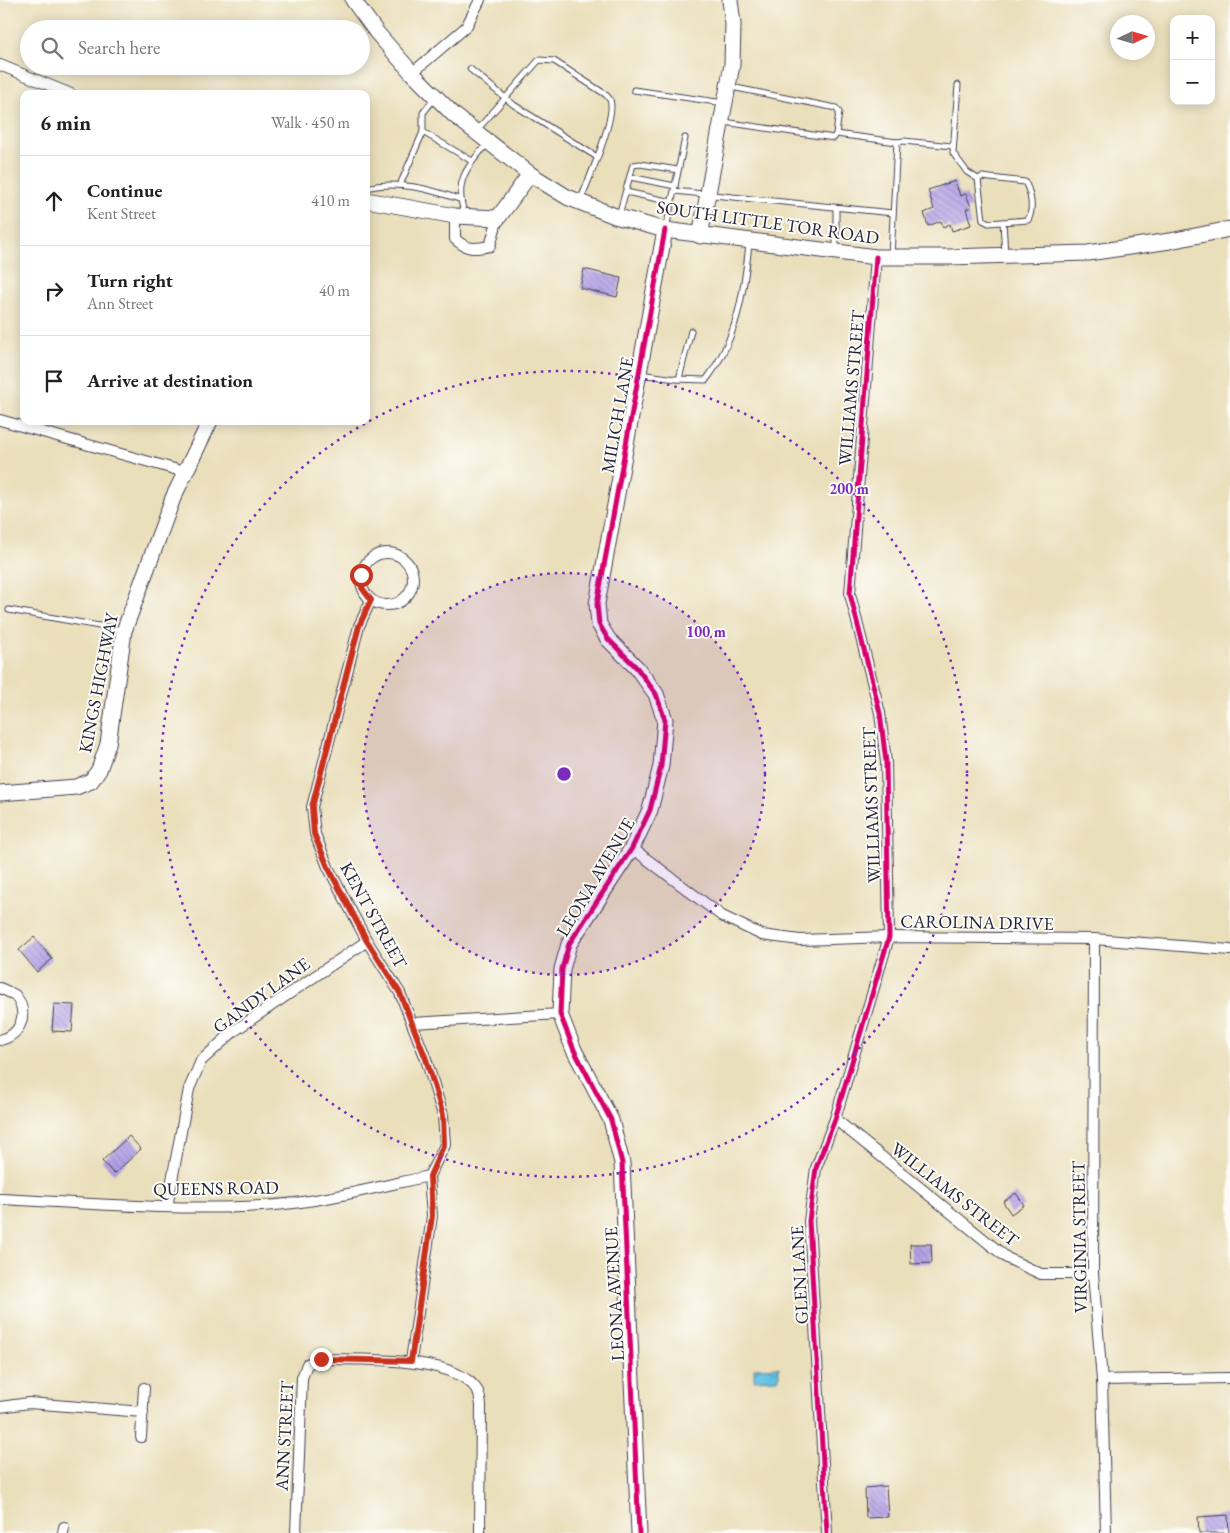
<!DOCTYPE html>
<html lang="en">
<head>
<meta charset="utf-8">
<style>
  :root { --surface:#fff; --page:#f2f2f2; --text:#202124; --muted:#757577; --line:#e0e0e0 }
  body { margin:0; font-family:"EB Garamond",serif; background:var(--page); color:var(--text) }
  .controls { position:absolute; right:15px; top:15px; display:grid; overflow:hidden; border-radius:10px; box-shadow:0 2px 12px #0003 }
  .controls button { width:45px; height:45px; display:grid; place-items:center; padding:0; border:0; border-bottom:1px solid var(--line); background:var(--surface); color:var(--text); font:25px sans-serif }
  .compass { position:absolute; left:1110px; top:15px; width:45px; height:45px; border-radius:50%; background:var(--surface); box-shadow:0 2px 12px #0003; rotate:86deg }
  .stop { position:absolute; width:15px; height:15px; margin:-11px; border:4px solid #c8321e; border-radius:50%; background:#fff }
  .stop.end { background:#c8321e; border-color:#fff; box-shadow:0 1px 5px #0008 }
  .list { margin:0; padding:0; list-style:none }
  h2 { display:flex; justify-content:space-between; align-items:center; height:65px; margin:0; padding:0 20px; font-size:21px }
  h2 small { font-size:16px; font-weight:400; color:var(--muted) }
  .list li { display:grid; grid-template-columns:32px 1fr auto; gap:15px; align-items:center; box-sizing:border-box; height:90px; padding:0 20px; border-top:1px solid var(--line) }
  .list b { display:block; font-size:19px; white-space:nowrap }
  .list p { margin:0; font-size:16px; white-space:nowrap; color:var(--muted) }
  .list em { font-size:16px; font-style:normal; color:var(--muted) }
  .icon { flex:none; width:28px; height:28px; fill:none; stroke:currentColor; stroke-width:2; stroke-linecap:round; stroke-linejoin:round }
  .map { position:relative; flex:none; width:1230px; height:1533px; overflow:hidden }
  .search { position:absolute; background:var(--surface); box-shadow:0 2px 12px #0003; left:20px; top:20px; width:350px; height:55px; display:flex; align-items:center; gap:12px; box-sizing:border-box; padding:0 18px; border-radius:28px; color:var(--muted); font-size:19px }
  .panel { position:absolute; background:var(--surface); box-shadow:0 2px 12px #0003; left:20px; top:90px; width:350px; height:335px; border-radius:10px }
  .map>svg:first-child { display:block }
</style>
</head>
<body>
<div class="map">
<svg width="1230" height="1533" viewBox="0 0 1230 1533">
  <defs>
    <pattern id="water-waves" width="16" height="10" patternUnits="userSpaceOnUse" patternTransform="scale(1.25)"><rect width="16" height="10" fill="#64c1e2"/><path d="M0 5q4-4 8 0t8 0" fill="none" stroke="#529cb8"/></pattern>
    <pattern id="building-back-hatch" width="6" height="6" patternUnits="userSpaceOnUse" patternTransform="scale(1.25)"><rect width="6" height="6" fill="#b3a1e7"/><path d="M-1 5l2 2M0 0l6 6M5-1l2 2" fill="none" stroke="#9183bc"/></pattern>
  </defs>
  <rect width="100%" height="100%" fill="#fdfcf7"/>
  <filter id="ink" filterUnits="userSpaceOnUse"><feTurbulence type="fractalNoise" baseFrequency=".02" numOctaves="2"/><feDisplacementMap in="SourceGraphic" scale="10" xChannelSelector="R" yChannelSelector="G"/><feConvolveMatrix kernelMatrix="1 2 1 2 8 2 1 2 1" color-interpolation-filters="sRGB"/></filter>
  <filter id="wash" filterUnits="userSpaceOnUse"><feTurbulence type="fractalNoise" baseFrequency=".0096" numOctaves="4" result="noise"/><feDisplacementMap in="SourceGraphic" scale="20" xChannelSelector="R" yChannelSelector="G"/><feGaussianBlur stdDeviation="1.12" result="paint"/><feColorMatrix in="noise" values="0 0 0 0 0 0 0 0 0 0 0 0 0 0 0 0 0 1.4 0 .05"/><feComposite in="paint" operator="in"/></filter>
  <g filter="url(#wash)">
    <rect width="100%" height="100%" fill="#eadfbb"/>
    <polygon fill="url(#water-waves)" stroke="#43728e" points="779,1367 779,1379 754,1380 754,1368"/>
    <g id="blocks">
      <g fill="url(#building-back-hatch)">
        <polygon points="955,181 960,196 966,194 971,207 966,209 971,225 952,231 950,224 943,227 941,221 928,226 924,213 934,209 928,190"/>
        <polygon points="584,269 621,278 617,297 580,288"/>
        <polygon points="34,937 52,959 37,972 19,950"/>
        <polygon points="54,1004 74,1005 72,1032 52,1031"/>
        <polygon points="129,1136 141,1149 114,1174 102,1161"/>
        <polygon points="1016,1193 1024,1205 1011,1214 1003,1202"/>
        <polygon points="910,1244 931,1244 932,1263 911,1264"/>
        <polygon points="886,1486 888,1517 866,1518 865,1488"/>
        <polygon points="1228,1515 1229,1533 1199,1533 1198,1517"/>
      </g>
    </g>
  </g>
  <g filter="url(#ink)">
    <use href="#blocks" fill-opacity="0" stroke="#403e4e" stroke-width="1"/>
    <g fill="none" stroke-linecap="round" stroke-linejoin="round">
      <defs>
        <g id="lane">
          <polyline points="470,69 514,105 597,157"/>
          <path d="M958,85L953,153L967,172L978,179L983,220L989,223L1028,220C1034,209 1031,193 1025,182L982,177L978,179"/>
          <polyline points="731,87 836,108 839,112 836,134"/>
          <polyline points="634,90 724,103"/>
          <polyline points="434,99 423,113 423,132 472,161"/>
          <polyline points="724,122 834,138 836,134 897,142"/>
          <path d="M477,130L539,60L554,61L605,94C607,96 609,98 610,100C617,115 587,184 580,201"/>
          <polyline points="630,177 675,186"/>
          <polyline points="400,185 423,132"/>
          <path d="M366,188C397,180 429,189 459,199"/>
          <polyline points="674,191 893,213"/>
          <polyline points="626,192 672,202"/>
          <path d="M465,215C453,182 467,167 488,143"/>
          <polyline points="619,215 633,165 640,164 678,170"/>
          <polyline points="1003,222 1005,254"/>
          <polyline points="666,229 685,138"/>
          <polyline points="836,250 836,208"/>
          <polyline points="891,256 897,142 904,141 952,146"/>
          <path d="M640,374L676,379L706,380C737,340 744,292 749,244"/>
          <polyline points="679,379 691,331"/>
          <polyline points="9,610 122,630"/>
        </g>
        <g id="street">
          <polyline points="0,65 71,94"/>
          <polyline points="412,73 466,27 480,0"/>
          <path d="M455,216V239C467,250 474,249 490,246L498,218"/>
          <polyline points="0,420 185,472"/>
          <circle cx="387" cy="579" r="26"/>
          <polyline points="371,600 359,626 312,807 315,834 328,867 367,941 400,993 426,1059 443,1115 445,1145 429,1176 432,1216 411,1361"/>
          <polyline points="632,848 722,916 762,935 800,940 889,937 1094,939 1230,950"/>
          <polyline points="1094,939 1093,1274 1102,1380 1106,1533"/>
          <path d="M0,988L15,995C29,1012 22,1035 0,1040"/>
          <polyline points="413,1023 560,1014"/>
          <polyline points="835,1119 1007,1258 1041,1274 1093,1274"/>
          <path d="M0,1199C87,1203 174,1211 262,1206C318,1203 374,1188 429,1176"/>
          <polyline points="167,1207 189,1089 201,1061 234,1031 367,941"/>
          <polyline points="1102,1380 1230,1378"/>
          <polyline points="0,1407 29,1403 143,1412"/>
          <polyline points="141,1437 144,1388"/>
          <polyline points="63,1533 64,1527"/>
          <path d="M296,1533L302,1378L307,1364L321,1359C358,1360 455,1355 477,1390C480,1394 480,1400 481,1405L480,1533"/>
          <polyline points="827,1533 809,1221 816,1168 835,1119 889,937 886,762 880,713 850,594 876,257"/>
        </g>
        <g id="secondary">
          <polyline points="353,0 377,33 412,73 454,115 530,174 567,197 615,216 665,230 876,257 949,257 1088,253 1170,241 1230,229"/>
          <polyline points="366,200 455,216 498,218 530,174"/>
          <polyline points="700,236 732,65 733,24 730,0"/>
          <polyline points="0,793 76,787 91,781 99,770 108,744 124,631 173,498 210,421"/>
          <polyline points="639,1533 622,1163 611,1120 574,1050 560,1014 562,969 569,944 632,848 650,810 661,766 665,720 656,694 637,668 608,639 599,624 597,604 665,230"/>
        </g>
      </defs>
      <use href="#lane" stroke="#403e4e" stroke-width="7"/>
      <use href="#street" stroke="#403e4e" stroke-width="12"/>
      <use href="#secondary" stroke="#403e4e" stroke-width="17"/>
      <use href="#lane" stroke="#fff" stroke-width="5"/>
      <use href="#street" stroke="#fff" stroke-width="10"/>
      <use href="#secondary" stroke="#fff" stroke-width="15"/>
      <defs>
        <g id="cycleway">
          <polyline points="639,1533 622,1163 611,1120 574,1050 560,1014 562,969 569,944 632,848 650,810 661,766 665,720 656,694 637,668 608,639 599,624 597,604 665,230"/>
          <polyline points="827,1533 809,1221 816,1168 835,1119 889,937 886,762 880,713 850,594 876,257"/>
        </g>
      </defs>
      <use href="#cycleway" stroke="#fdfcf7" stroke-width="8"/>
      <use href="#cycleway" stroke="#d6006c" stroke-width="5"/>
    </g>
  </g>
  <g fill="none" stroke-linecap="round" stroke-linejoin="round" filter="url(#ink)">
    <polyline stroke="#c8321e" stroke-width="6" points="321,1359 411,1361 432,1216 430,1176 444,1144 443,1115 426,1059 400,993 367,941 328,867 314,834 312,807 359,626 371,600 362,588 361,575"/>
  </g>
  <circle cx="564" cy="774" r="201" fill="#7b2cbf" fill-opacity=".12"/>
  <g fill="none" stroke="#7b2cbf" stroke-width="2.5" stroke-dasharray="2.5 5">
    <circle cx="564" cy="774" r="201"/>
    <circle cx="564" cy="774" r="403"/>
  </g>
  <g text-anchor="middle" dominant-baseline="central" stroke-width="4" stroke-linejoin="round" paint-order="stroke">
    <g font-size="18" fill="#22223b" stroke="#fdfcf7">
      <text transform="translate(768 222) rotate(8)">SOUTH LITTLE TOR ROAD</text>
      <text transform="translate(851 388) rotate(-85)">WILLIAMS STREET</text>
      <text transform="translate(617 415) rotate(-80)">MILICH LANE</text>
      <text transform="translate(98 683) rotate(-79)">KINGS HIGHWAY</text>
      <text transform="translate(871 805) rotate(-92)">WILLIAMS STREET</text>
      <text transform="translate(595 877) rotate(-59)">LEONA AVENUE</text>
      <text transform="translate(374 915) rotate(61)">KENT STREET</text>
      <text transform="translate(977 922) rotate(1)">CAROLINA DRIVE</text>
      <text transform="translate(261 995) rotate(-36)">GANDY LANE</text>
      <text transform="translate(216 1188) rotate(-1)">QUEENS ROAD</text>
      <text transform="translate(955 1194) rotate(38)">WILLIAMS STREET</text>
      <text transform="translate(1079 1237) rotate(-91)">VIRGINIA STREET</text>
      <text transform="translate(799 1275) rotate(-93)">GLEN LANE</text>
      <text transform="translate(614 1294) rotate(-93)">LEONA AVENUE</text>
      <text transform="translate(284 1436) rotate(-87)">ANN STREET</text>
    </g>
  </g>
  <circle cx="564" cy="774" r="8" fill="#7b2cbf" stroke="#fdfcf7" stroke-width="2.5"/>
  <g font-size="15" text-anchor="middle" font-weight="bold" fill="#7b2cbf" stroke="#fdfcf7" stroke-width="4" stroke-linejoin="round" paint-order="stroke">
    <text x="849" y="494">200 m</text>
    <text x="706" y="637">100 m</text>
  </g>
</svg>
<div class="controls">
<button>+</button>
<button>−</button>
</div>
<svg class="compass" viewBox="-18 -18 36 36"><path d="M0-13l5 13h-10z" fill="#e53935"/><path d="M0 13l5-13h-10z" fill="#757577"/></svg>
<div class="stop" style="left:361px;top:575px"></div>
<div class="stop end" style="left:321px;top:1359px"></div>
<div class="search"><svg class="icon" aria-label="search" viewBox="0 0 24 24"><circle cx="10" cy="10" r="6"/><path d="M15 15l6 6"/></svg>Search here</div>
<section class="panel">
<h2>6 min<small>Walk · 450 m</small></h2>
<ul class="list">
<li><svg class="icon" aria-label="ahead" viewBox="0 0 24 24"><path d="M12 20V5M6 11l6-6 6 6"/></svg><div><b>Continue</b><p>Kent Street</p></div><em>410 m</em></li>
<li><svg class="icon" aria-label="right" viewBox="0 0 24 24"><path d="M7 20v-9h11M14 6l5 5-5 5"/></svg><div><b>Turn right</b><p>Ann Street</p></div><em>40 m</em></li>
<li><svg class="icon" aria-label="arrive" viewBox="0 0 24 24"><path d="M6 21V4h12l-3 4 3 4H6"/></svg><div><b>Arrive at destination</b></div></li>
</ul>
</section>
</div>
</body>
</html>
